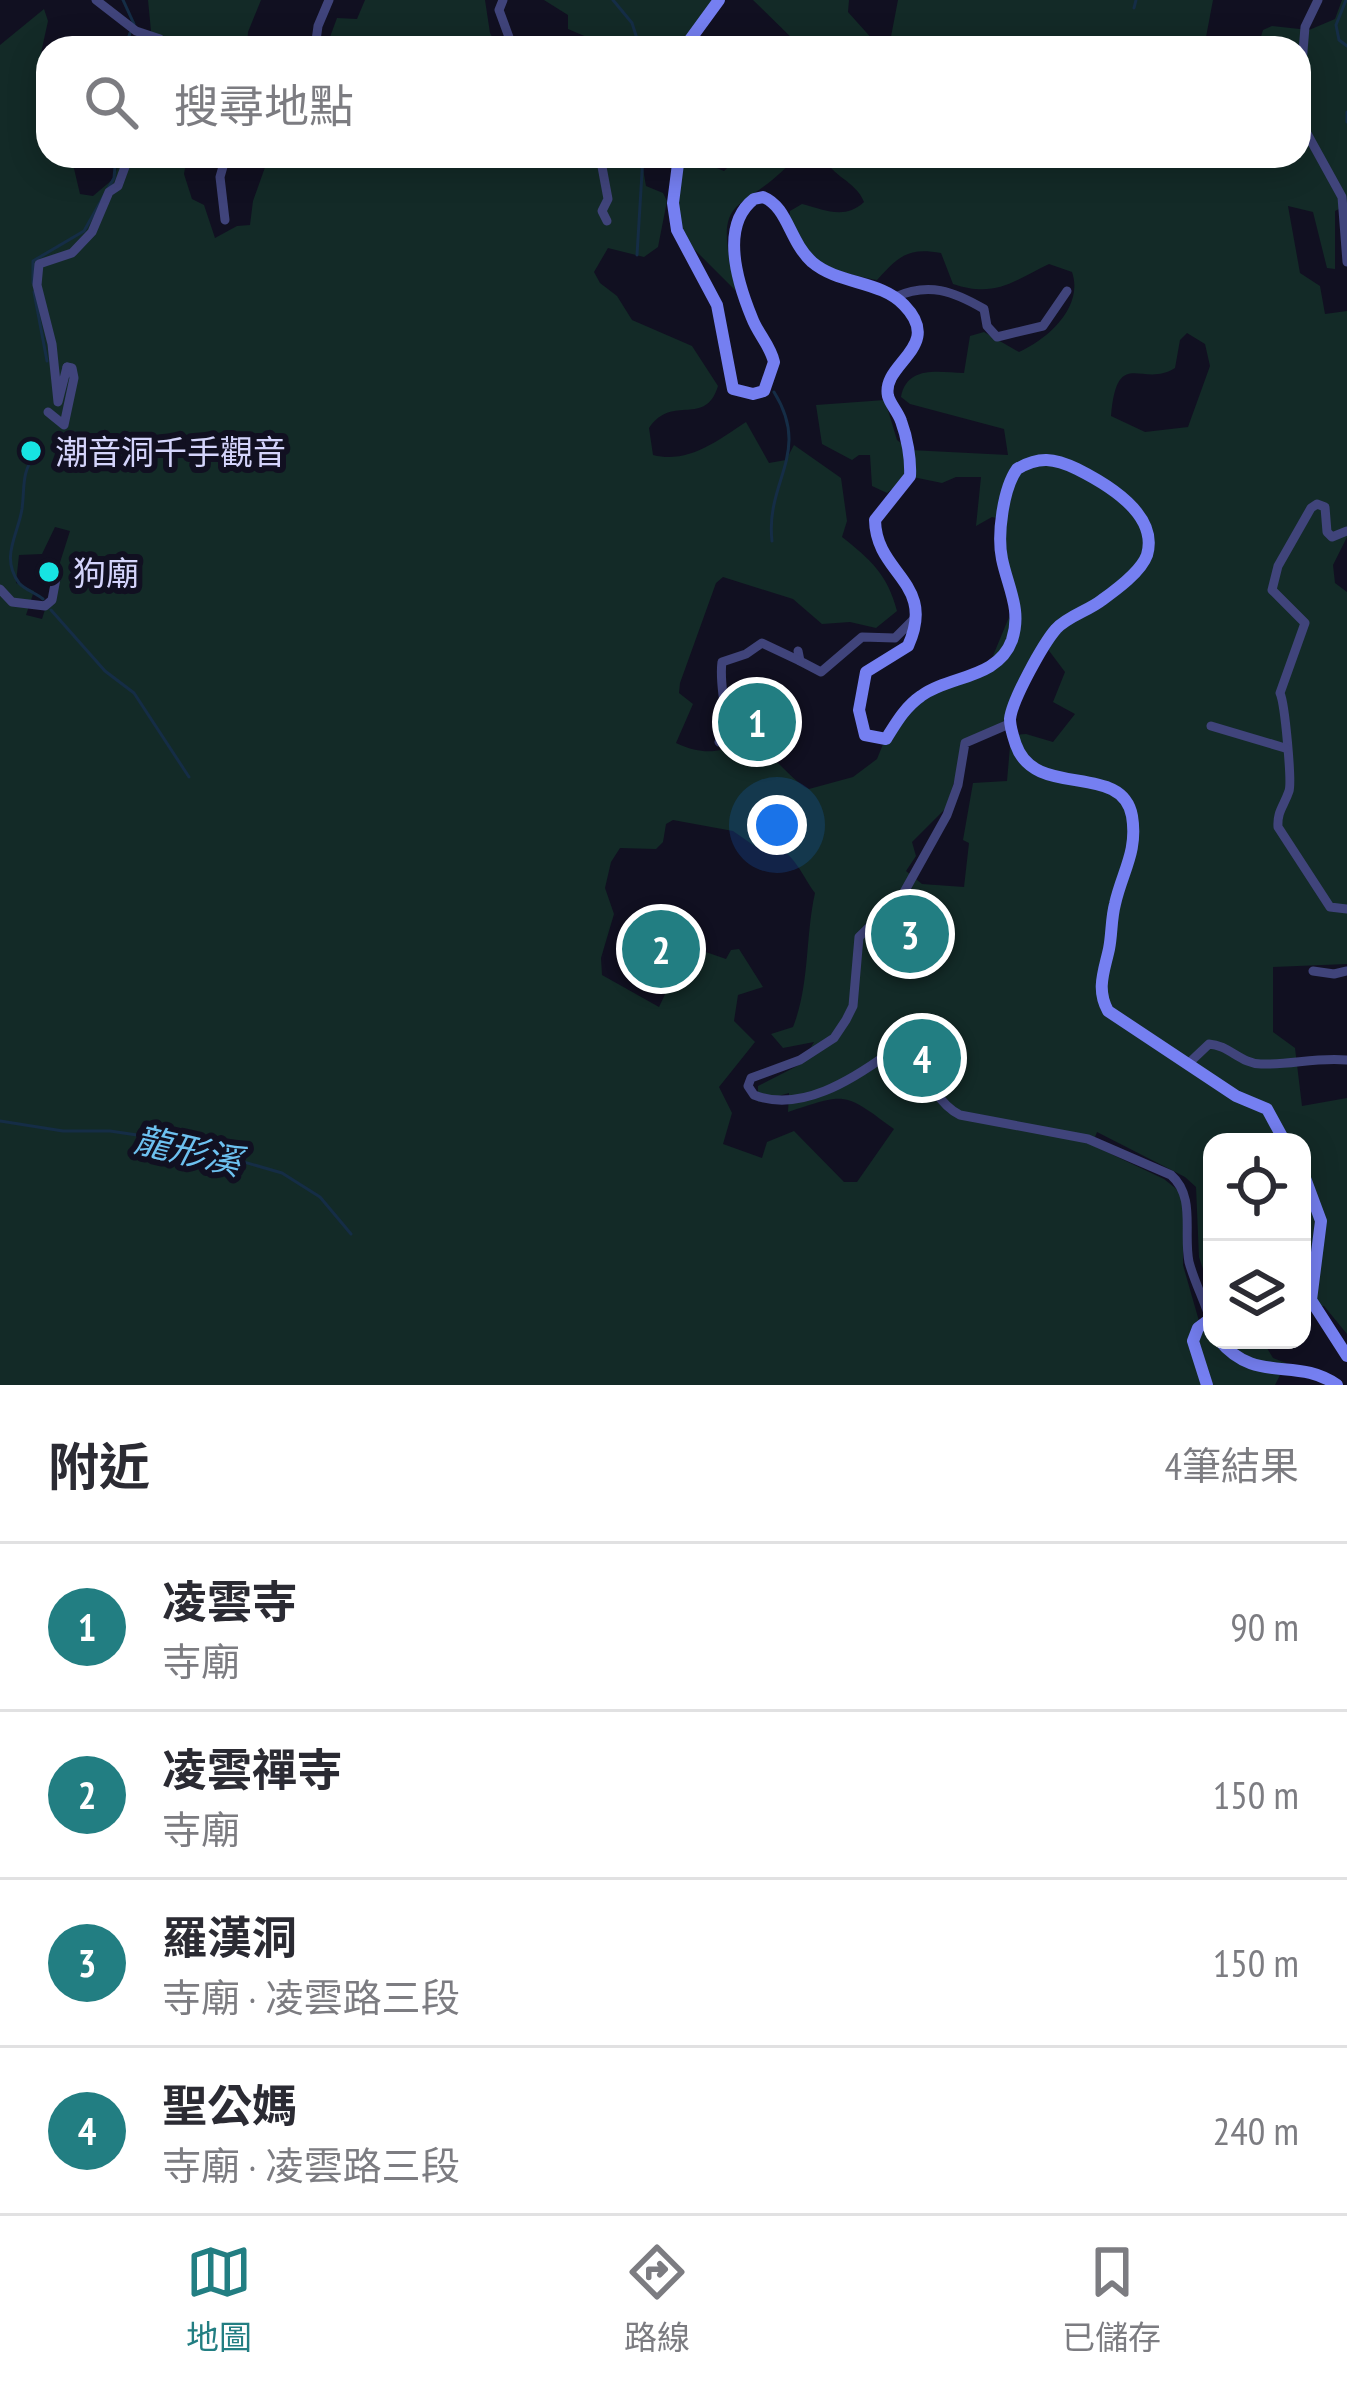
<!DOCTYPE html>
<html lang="zh-TW">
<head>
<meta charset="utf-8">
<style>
  :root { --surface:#fff; --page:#f7f7f7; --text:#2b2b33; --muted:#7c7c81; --line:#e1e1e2; --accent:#227e82 }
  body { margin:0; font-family:"PT Sans Narrow","Noto Sans TC",sans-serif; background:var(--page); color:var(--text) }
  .controls { position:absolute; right:36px; bottom:36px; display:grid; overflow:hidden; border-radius:24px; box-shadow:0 6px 30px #0003 }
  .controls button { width:108px; height:108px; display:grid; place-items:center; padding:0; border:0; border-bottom:3px solid var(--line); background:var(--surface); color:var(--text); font:60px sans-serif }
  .you { position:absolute; left:777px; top:825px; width:42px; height:42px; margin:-30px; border:9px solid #fff; border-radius:50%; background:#1a73e8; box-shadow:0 0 0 18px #1a73e833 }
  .badge { display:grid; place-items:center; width:78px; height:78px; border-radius:50%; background:var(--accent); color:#fff; font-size:39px; font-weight:700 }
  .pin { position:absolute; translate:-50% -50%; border:6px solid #fff; box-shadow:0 3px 12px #0006 }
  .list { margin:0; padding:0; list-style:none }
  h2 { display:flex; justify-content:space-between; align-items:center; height:156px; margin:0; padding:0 48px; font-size:51px }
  h2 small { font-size:39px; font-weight:400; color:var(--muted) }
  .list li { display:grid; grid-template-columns:78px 1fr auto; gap:36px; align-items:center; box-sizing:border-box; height:168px; padding:0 48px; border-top:3px solid var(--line) }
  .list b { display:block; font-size:45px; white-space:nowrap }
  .list p { margin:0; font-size:39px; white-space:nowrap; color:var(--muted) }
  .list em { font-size:39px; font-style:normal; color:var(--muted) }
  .icon { flex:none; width:66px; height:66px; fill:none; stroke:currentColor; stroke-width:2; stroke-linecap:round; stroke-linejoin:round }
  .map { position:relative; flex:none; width:1347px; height:1385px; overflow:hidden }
  .search { position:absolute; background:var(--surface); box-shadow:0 6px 30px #0003; left:36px; right:36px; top:36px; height:132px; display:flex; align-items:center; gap:30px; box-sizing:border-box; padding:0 42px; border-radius:36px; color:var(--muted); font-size:45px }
  .sheet { height:828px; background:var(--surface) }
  nav { display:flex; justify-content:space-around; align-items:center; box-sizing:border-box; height:168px; border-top:3px solid var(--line); background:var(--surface); font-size:33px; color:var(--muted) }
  nav a { display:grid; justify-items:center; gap:6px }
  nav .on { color:var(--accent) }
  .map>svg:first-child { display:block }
</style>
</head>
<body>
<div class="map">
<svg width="1347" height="1385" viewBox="0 0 1347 1385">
  <rect width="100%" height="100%" fill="#111021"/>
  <g fill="#132a27" fill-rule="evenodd">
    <polygon points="148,0 261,0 248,32 247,48 158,48 151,31"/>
    <polygon points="365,0 485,0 490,33 498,48 326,48 337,18 357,19"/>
    <polygon points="544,0 711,0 711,7 679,48 592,48 589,38 568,29 568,15"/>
    <path d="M753,0H849L848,12L874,41L890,42L898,0H1213L1206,37C1228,37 1234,47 1259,43L1263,30L1272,26L1309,30L1335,19L1342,0H1347V229L1341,208L1335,211V269L1327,268L1313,212L1288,206L1300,273L1320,286L1325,314L1347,311V537L1333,565L1335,583L1347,592V964L1273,967V1032L1295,1048L1302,1106L1347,1098V1334L1324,1306L1302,1305V1142H1212V1296L1199,1257L1196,1187L1185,1177L1097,1132L1092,1145L1164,1179L1179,1191L1183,1203V1265L1199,1321H1212V1340H1238L1243,1344L1262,1340L1273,1358L1286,1363L1275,1385H0V45L44,9L48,21L41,53L48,58V156H71L80,194L93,196L112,180L123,156H187L184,174L192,199L204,205L215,238L237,226L250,225L253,201L269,156H651L643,169L646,186L663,193L667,201L658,247L644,257L608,248L594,272L600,283L617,296L632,320L692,346L718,386C705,428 673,393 649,428L653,455C688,464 717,441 746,422L769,463L786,460L794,445L841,478L847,521L842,537C870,559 888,575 897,611L876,628L850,622L822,624L793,599L723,577L716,583L680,683L679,693L693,704L676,743C715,761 721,743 754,749C776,753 789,780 809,789L853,777L877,759L892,722L906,708L990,663L1012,610L1001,519L992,517L976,526L981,477H956L942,483L908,476L887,493L872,486L870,455H859L852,460L822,444L816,405L885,400L897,440L910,450L1008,455L1004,429L910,404L901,397C907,365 938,372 964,373L970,336L984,332L1019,352C1048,339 1084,307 1072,272L1049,264C1012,282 995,298 953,284L941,253C908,247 899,256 877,280C839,273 787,261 790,211L802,204C825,210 845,220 864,202C856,181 832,177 823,156H1299V48H802ZM1187,333L1205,344L1210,366L1188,427L1145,432L1111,416C1117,345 1142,389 1175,368L1180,340ZM55,527L70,531L42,619L26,615L34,591L16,583L19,555L42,554ZM1047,648L1065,672L1053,702L1075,714L1053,742L1026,734L1011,735L1007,781L973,783L963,840L969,843L964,887L922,884L906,871L916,856L912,842L946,808L966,743L1013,716ZM673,820L733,831L756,847C790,840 797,868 815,893C805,938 810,984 793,1027L771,1034L783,1048L814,1042L801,1064L758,1086V1102L789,1093L788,1112C847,1092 844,1092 894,1129L857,1182H844L794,1131L767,1142L762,1158L723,1144L732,1113L719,1087L755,1042L734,1021L738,995L763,987L739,949L731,950L726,959L700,950L679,965L659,1007L602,975L601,958L614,914L605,888L611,862L620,848L656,849L663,842L666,824Z"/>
    <path d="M688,156L724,171L739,156H797C739,221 711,185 736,291L675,230L683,160Z"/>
  </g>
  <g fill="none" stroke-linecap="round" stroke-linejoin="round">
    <g stroke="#152d46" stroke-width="3">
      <polyline points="123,0 134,24"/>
      <polyline points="613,0 632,23 640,48"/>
      <polyline points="1346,0 1336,25 1339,40 1347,46"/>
      <polyline points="1134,8 1136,0"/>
      <polyline points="125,48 130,33"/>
      <polyline points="1347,112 1347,122"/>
      <polyline points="637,255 643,156"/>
      <polyline points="33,283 33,261 84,231 114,178 116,156"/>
      <polyline points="34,292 47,361"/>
      <path d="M35,454C21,474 25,486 22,509C18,535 0,557 19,583C25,590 36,593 43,599"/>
      <path d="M772,541C765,481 812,453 774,392"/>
      <polyline points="51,610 105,671 134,693 189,777"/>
      <polyline points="0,1121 63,1131 110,1131 164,1139 282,1173 320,1197 351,1234"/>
    </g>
    <g stroke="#40447b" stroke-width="9">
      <polyline points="96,0 136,31 160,39 170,48"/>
      <polyline points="503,0 499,10 513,48"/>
      <polyline points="315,48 318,26 329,0"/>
      <polyline points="1299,100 1305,27 1318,0"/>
      <polyline points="1299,119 1342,197 1347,262"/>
      <polyline points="244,156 255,156"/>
      <polyline points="600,156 608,199 602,211 607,221"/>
      <polyline points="225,220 220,177 226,156"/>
      <path d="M895,297C929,282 953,291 984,309L987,326L997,337L1043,326L1067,291"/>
      <polyline points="67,367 58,402 52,344 37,285 39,264 72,253 92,232 109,192 118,186 129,156"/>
      <polyline points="48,412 64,425 74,378 72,368 67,367"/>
      <path d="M1347,531L1332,537L1327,532L1325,507L1317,504L1311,508L1278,566L1272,590L1305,623L1280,693C1285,704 1292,782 1289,791C1284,806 1277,811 1278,827L1330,907L1347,909"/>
      <polyline points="0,589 12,602 45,606 52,600 57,573"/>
      <polyline points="798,651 800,661 821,672 862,637 895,638 914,619"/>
      <polyline points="1211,726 1285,748"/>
      <path d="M719,742C732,717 718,689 722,662L746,654L762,643L800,661"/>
      <polyline points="1313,971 1334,974 1347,971"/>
      <path d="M902,1044L911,1043C924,1068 933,1101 960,1115L1088,1139L1171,1175C1196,1197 1183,1232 1189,1262C1194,1281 1204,1300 1210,1319"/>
      <path d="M1190,1062L1209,1044C1229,1045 1241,1064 1261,1064C1291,1065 1316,1057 1347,1060"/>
      <path d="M938,1094L920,1031C908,1036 899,1046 889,1053C852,1080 800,1113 754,1095L748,1086L751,1078L800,1060L834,1038L846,1020L853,1006L859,937L903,894L947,815L958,785L965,743L1009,724"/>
    </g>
    <g stroke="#757ff1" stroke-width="12">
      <polyline points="684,48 719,0"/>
      <path d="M679,156L673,203L677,230L717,305L733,389L753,394L764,391L774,362C770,345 758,334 752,318C738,284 719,226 754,199L763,197C788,207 789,241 812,262C839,285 880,280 904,305C945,347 881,363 888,396C890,404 898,412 901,421C907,437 911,459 910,476L875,520C876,575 937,582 908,646L866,672L859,710L865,735L886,739C896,723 905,707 921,696C950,675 998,679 1012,640C1022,610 1008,588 1002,559C997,535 1003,489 1017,469C1039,456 1054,458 1077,469C1105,483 1159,514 1147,555C1141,572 1116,590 1102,600C1088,611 1068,616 1056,629C1043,644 1012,700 1010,719C1010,728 1013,736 1016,745C1035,800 1122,761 1132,816C1138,852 1122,872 1115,904C1111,919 1112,934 1109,949C1104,972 1096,989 1108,1011L1236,1096L1267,1109L1285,1142"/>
      <polyline points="1302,1170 1321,1221 1311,1300 1347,1356"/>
      <path d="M1219,1340C1256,1385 1296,1356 1337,1385"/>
      <polyline points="1207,1385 1193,1341 1198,1328 1210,1319 1212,1325"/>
    </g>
  </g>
  <g fill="#17e3e2" stroke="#111021" stroke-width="4.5">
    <circle cx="31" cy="451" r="12"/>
    <circle cx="49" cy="572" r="12"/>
  </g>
  <g text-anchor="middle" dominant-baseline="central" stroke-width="12" stroke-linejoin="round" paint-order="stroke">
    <g font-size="33" fill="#d4d4fb" stroke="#111021" text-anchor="start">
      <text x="55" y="451">潮音洞千手觀音</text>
      <text x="73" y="572">狗廟</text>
    </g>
    <g font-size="36" font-style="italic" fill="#6dc1f0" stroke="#111021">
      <text transform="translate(188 1150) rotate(13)">龍形溪</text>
    </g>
  </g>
</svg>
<div class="controls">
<button><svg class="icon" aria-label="locate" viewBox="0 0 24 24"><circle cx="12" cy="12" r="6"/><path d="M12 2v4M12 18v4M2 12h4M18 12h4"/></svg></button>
<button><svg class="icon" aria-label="layers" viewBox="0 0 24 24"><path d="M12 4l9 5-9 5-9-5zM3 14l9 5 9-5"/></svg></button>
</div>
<div class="you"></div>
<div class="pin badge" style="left:757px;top:722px">1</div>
<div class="pin badge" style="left:661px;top:949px">2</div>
<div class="pin badge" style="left:910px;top:934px">3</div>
<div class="pin badge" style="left:922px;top:1058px">4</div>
<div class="search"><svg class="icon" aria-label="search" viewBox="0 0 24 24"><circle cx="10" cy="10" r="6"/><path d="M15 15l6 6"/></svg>搜尋地點</div>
</div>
<section class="sheet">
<h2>附近<small>4筆結果</small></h2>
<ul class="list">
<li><span class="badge">1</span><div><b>凌雲寺</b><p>寺廟</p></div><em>90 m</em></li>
<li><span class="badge">2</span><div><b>凌雲禪寺</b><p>寺廟</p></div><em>150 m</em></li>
<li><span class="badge">3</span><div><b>羅漢洞</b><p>寺廟 · 凌雲路三段</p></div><em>150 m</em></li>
<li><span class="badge">4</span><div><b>聖公媽</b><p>寺廟 · 凌雲路三段</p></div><em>240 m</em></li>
</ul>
</section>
<nav>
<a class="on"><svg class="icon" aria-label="map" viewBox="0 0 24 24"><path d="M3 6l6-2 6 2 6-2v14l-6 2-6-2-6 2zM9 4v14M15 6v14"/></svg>地圖</a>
<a><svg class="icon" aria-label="directions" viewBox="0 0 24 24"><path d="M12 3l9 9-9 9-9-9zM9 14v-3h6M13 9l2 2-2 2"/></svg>路線</a>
<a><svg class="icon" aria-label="saved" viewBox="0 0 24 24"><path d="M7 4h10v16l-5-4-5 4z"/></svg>已儲存</a>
</nav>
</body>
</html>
